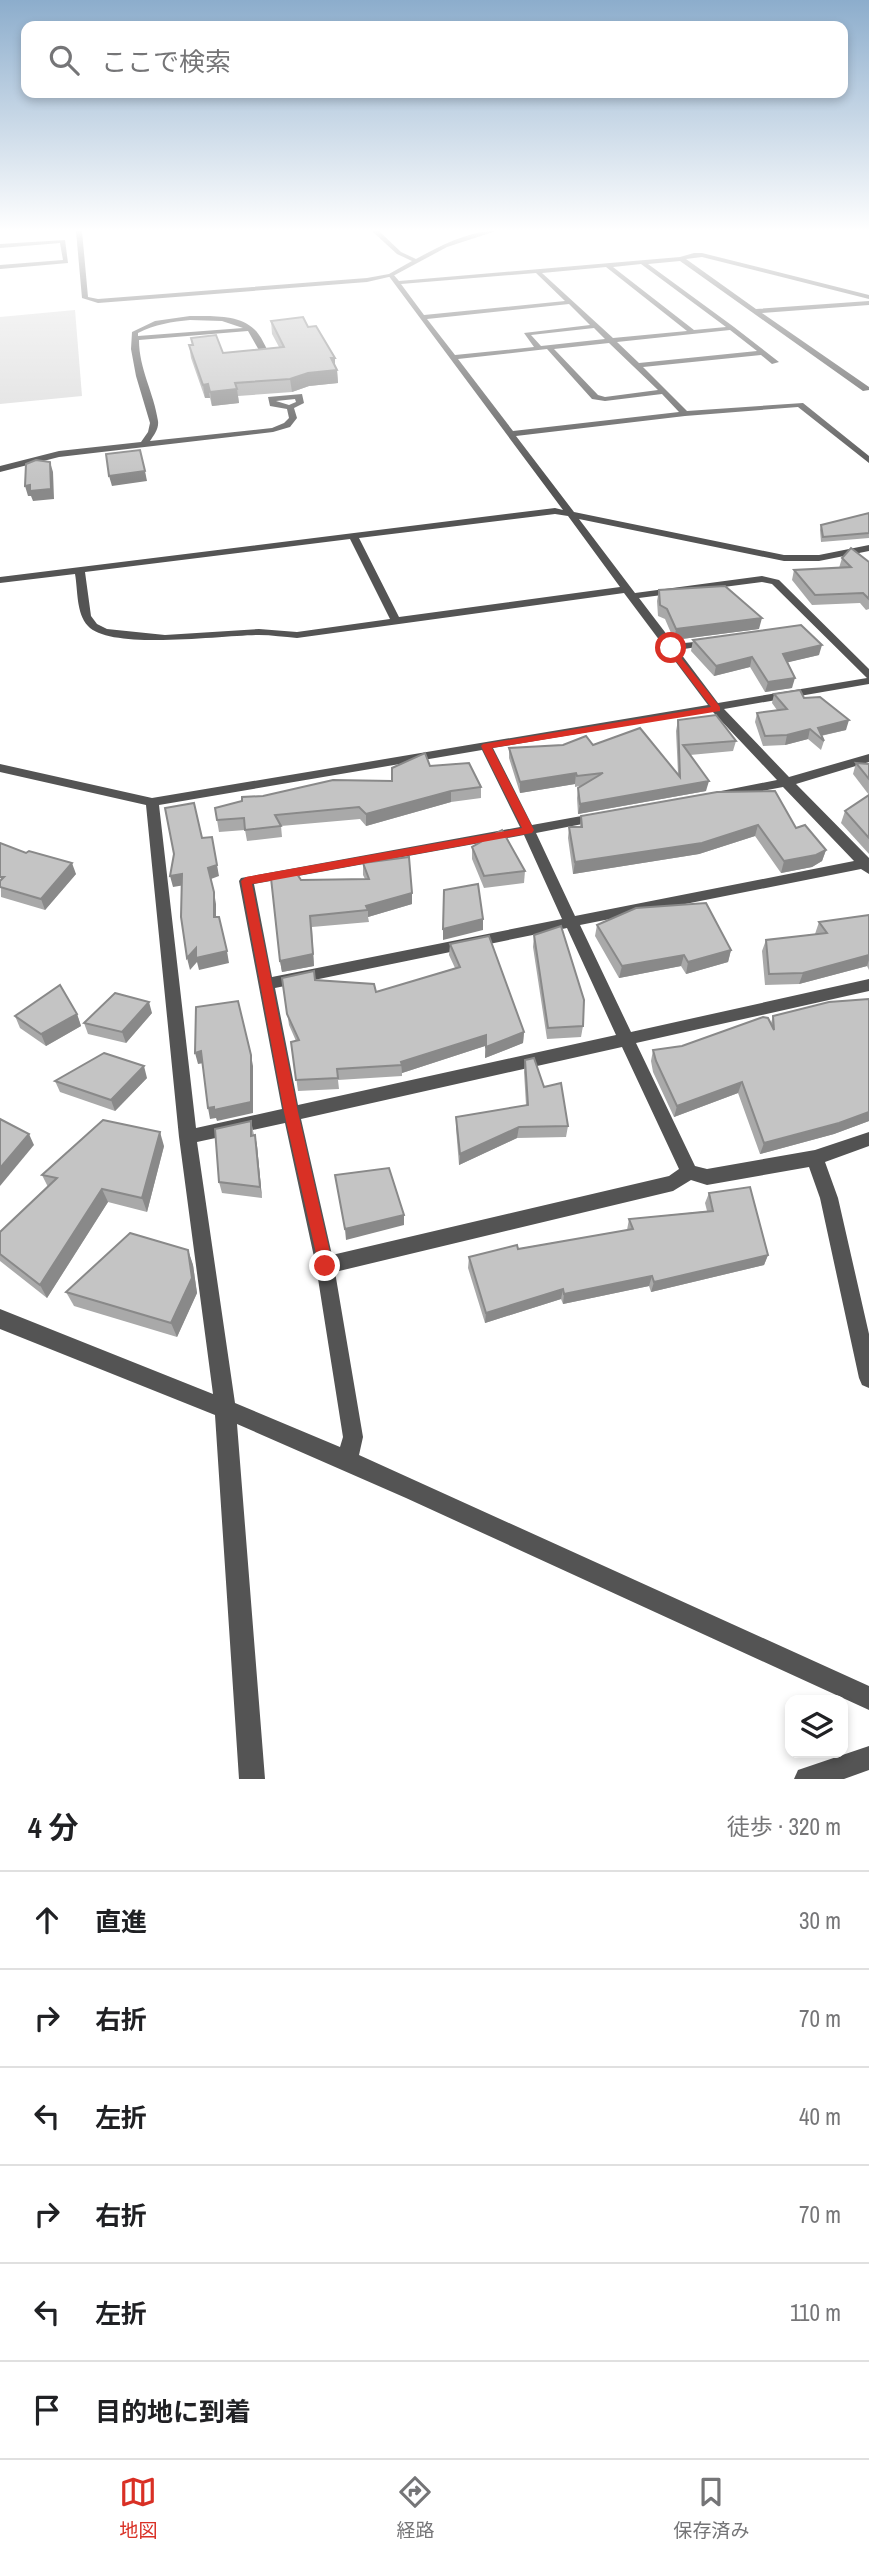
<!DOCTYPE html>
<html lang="ja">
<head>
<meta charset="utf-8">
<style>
  :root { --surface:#fff; --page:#f2f2f2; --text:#202124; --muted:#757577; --line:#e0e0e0; --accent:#d93025 }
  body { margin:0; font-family:"Archivo Narrow","Noto Sans JP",sans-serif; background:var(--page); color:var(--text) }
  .controls { position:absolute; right:21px; bottom:21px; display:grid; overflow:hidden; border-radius:14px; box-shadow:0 4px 10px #0003 }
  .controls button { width:63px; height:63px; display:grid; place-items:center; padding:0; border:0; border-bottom:2px solid var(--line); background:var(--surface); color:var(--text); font:35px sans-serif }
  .stop { position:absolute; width:21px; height:21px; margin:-16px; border:5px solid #d93025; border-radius:50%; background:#fff }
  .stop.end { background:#d93025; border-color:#fff; box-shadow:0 2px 7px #0008 }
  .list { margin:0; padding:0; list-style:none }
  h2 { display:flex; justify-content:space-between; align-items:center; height:91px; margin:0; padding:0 28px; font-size:30px }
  h2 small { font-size:23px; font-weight:400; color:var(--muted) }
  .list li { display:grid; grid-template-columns:46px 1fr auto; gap:21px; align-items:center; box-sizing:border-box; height:98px; padding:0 28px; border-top:2px solid var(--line) }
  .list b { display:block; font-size:26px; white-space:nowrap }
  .list em { font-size:23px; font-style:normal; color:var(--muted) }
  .icon { flex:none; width:38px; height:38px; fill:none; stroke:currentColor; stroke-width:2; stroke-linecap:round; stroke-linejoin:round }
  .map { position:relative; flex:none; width:869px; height:1779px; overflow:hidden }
  .search { position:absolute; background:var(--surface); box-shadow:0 4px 10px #0003; left:21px; right:21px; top:21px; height:77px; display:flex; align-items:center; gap:18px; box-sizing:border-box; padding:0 24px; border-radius:14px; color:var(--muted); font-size:26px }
  .sheet { height:679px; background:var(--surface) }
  nav { display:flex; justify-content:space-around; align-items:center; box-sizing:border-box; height:98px; border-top:2px solid var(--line); background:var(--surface); font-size:19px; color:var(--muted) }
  nav a { display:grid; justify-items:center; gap:4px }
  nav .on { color:var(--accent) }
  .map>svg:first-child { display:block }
</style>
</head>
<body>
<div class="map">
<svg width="869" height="1779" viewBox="0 0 869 1779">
  <rect width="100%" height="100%" fill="#fff"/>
  <polygon fill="#dbdbdb" points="75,310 82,396 0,404 0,317"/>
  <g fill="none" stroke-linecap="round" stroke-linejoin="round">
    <g fill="#545454" fill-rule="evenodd">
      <path d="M76,231H82L88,297L98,299L367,278L389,274L412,261L397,254L372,231H379L401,252L416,259C440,246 468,231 496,231L447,247L393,276L367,282L98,303L82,298Z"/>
      <path d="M190,316C209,316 239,314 254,329C261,335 266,348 271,357L264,359L248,331L139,340C139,369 154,393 158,421C159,429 154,435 150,441L272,428L284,423L289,418L287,409L270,406L268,397L302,394L304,403L294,408L297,418L290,427L273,432L59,457L0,472V466L59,451L141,442L148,432L150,423L136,376L131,349L132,332L155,321ZM190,320L222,321L243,328L138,336V333C155,324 172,322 190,320ZM295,399L296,402L289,405L276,401Z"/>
    </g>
    <g fill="#545454" fill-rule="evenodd">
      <polygon points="65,240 68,263 0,269 0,265 63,260 60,243 0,248 0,244"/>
      <path d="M694,253H702L869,295V299L702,257L686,259L756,309L869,301V305L762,313L869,387V390L863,391L680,261L648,264L734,327L779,362L772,364L761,355L643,367L687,411L803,403L869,456V463L798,407L685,416L516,436L574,512L784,555H819L869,545V551L819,561H784L579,519L635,593L762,576L779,580L869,669V684L724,709L789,777L869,754V762L796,784L869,858V874L861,869L580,925L631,1032L869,979V991L636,1043L695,1166L707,1169L815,1150L869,1132V1146L825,1162L838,1198L869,1334V1388L862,1385L859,1378L820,1198L809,1167L707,1185L691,1180L673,1191L335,1272L363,1437L359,1455L869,1686V1710L406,1498L237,1424L265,1779H239L215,1415L0,1329V1309L213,1394L179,1137L146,805L0,772V764L152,798L708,705L624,593L297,638C284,637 272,635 259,635C225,635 110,651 88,626C76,613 78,590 75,574L0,583V577L555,508L563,510L388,275L393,274L399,281L680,257ZM641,264L726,327L694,330L613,267ZM606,267L687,331L613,338L542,273ZM536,273L565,301L424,315L401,284ZM569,304L590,325L524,333L534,347L455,355L427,319ZM594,328L605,339L541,346L531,335ZM730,330L757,351L639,363L617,342ZM609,343L658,390L605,397L598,395L554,349ZM547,349L592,399L605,401L662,394L679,412L513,431L458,359ZM555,514L568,516L620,587L399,617L359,538ZM350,539L390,619L297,632L259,629L165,635L107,629L97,624L91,616L85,572ZM762,582L772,584L867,678L718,703L678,650L715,644V640L674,644L639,598ZM712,711L777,780L716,792L715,795L716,798L721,799L783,787L854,861L575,916L536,833L598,821L605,817L598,813L532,825L493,748ZM482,750L520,827L241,878L239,881L282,1109L196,1128L159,805ZM524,835L562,919L272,977L254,884ZM567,928L616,1035L298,1105L275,988ZM622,1047L679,1169L669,1176L332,1255L301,1119ZM285,1123L316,1266L343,1437L340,1447L235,1403L197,1142Z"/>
      <polygon points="869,1746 869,1770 844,1779 794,1779 798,1770"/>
    </g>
  </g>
  <g fill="#a9a9a9">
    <polygon points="271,321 308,327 335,358 335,366 337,370 338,383 309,386 292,392 238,396 239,403 212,406 210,398 205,398 191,358 189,345 192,345 191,338 223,353 279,347 272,334"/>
    <polygon points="869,513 869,538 821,542 820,530 821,525"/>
    <polygon points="842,558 869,562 869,609 866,610 860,603 812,605 792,580 794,570 839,568"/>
    <polygon points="659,590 759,629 674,640 665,619 658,616 657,601"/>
    <polygon points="693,640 819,655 788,662 792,688 765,692 750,667 714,676 691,651"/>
    <polygon points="774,694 804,698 846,730 821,736 824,741 821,750 808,739 785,745 763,746 755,722 757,713 777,710 772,703"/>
    <polygon points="678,720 736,741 733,751 690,755 706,791 578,814 577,798 578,788 580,786 575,787 575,784 520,793 509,758 509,748 593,745 678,773 676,731"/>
    <polygon points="856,763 869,764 869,795 853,774"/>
    <polygon points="430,766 481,787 481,798 451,802 366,826 360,819 281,826 282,837 247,841 245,830 219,832 215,808 263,796 392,781"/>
    <polygon points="717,792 796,828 826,850 822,861 812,867 781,873 755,836 699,854 573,874 568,838 569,827 580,827 581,816"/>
    <polygon points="869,795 869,854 841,823 845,811"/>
    <polygon points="0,843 26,853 76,874 45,910 1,897"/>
    <polygon points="472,847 525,871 524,883 484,888 472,859"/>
    <polygon points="363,863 412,904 368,917 369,922 312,927 314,966 282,972 280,961 301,880 365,879 363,875"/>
    <polygon points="869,915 869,970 867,966 799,984 765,985 762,951 766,940 815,934 819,922"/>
    <polygon points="597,925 731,950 728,962 686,974 681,966 619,978 595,936"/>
    <polygon points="534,935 583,1026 581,1037 547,1039 533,947"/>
    <polygon points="450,944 524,1032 523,1043 485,1058 485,1046 402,1073 402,1076 338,1080 339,1089 298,1091 291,1042 296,1041 289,1025 282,978 315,980 376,992 455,968 449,955"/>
    <polygon points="869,999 869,1121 834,1134 760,1154 738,1093 674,1117 653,1072 651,1061 653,1050 682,1046 771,1023 773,1016"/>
    <polygon points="152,1013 126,1043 88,1034 84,1023"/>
    <polygon points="77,1014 81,1026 46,1046 20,1028 15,1016"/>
    <polygon points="525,1060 544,1087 568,1126 566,1137 517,1138 459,1165 456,1128 456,1117 526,1105 524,1072"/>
    <polygon points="147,1078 115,1111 60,1092 55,1081"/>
    <polygon points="251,1121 254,1135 255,1135 257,1146 262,1198 222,1193 219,1182"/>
    <polygon points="164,1146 147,1212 108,1202 47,1298 0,1261 0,1232 48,1187 42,1175"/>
    <polygon points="709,1193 768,1255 764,1265 651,1292 649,1286 563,1304 561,1299 485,1323 468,1268 469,1257 627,1230 629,1219 707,1211 705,1203"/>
    <polygon points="188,1250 193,1265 197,1293 177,1337 74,1306 66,1292"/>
  </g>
  <g fill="#898989">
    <polygon points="331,358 335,358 335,370 337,370 338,383 309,386 292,392 290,379"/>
    <polygon points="208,384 210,398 205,398 203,385"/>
    <polygon points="237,389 239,403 212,406 210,392"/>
    <polygon points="50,462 53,472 54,499 33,501 31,496 28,496 25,486"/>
    <polygon points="145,471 147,481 112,486 109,476"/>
    <polygon points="762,618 759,629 674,640 676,629"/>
    <polygon points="822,645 819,655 781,664 783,654"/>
    <polygon points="752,657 750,667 714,676 716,666"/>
    <polygon points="795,678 792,688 765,692 768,682"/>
    <polygon points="849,720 846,730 819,736 818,728"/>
    <polygon points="810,729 808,739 785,745 787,735"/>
    <polygon points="576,773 575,784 520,793 520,782"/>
    <polygon points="709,781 706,791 578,814 580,804"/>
    <polygon points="451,791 451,802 366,826 366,814"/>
    <polygon points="758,825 755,836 699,854 573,874 575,862"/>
    <polygon points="826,850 822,861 812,867 781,873 784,861"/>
    <polygon points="72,863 76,874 45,910 41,899"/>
    <polygon points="217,865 219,876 211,879 208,868"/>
    <polygon points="182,874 185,885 173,887 170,876"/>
    <polygon points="214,892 216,904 216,929 214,917"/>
    <polygon points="412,893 412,904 368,917 368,910 366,906"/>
    <polygon points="310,916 314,966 282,972 280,961"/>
    <polygon points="483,919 483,930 443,940 443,929"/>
    <polygon points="196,948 227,951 229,963 199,970 197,962 190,970 187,958"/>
    <polygon points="731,950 728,962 686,974 688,962"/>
    <polygon points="684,955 681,966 619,978 622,966"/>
    <polygon points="869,955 869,960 867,966 799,984 803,973"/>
    <polygon points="149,1002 152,1013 126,1043 122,1032"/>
    <polygon points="77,1014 81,1026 46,1046 41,1034"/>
    <polygon points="524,1032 523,1043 485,1058 486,1047"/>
    <polygon points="486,1035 485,1046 402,1073 401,1062"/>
    <polygon points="201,1051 204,1063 198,1064 195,1053"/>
    <polygon points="251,1055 253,1066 253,1113 217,1121 216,1118 210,1119 208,1108"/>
    <polygon points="144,1066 147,1078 115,1111 111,1100"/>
    <polygon points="742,1082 738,1093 674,1117 677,1106"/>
    <polygon points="869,1112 869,1121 834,1134 760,1154 764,1143"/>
    <polygon points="519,1127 517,1138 459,1165 460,1154"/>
    <polygon points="160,1132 164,1146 147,1212 142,1198"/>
    <polygon points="29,1134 34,1145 0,1186 0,1168"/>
    <polygon points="255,1135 257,1146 262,1198 260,1187"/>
    <polygon points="102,1189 108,1202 47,1298 40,1285"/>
    <polygon points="404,1215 404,1225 346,1240 345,1229"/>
    <polygon points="188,1250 193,1265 197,1293 177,1337 171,1323"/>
    <polygon points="768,1255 764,1265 651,1292 654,1282"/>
    <polygon points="652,1276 649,1286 563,1304 564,1294"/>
    <polygon points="563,1289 561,1299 485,1323 486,1313"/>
  </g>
  <g fill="#c4c4c4" stroke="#898989" stroke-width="2">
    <polygon points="303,317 308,327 316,326 335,358 331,358 337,370 308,373 290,379 235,383 237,389 210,392 208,384 203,385 189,345 193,345 191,338 216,335 223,353 284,347 271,321"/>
    <polygon points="140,450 145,471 109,476 106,454"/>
    <polygon points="36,460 50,462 51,489 30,491 30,485 25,486 26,464"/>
    <polygon points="869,513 869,533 823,537 821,525"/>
    <polygon points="851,548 869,562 869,599 863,593 815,595 794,570 851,567 842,558"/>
    <polygon points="725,586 762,618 676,629 667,609 660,605 659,590"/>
    <polygon points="801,625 822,645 783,654 795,678 768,682 752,657 716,666 693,640"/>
    <polygon points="800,690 804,698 820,697 849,720 818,728 824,741 810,729 787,735 765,736 757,713 787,709 774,694"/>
    <polygon points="716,715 736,741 683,745 709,781 580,804 578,788 603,773 577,776 576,773 520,782 509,748 563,745 586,736 593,745 640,728 680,777 678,720"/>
    <polygon points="425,753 430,766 469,763 481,787 451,791 366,814 359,807 275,815 281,826 245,830 244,818 217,820 215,808 242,801 242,797 263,796 333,780 392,781 392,768"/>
    <polygon points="856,763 869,764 869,779"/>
    <polygon points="775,791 796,828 805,825 826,850 816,855 784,861 758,825 702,843 575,862 569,827 582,827 581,816 717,792"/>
    <polygon points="869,795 869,838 845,811"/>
    <polygon points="194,803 202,838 212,837 217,865 208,868 214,892 214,917 219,917 227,951 196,958 196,948 187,958 181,917 182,874 170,876 174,854 165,808"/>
    <polygon points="502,830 525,871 484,876 472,847"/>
    <polygon points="0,843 26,853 29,851 72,863 41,899 0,887 0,881 4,877 0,877"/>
    <polygon points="409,857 412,893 366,906 368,910 310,916 313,954 280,961 271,878 297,874 301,880 369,879 363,863"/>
    <polygon points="478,884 483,919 443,929 444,890"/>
    <polygon points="706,903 731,950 688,962 684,955 622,966 597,925 636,908"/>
    <polygon points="869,915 869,955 803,973 769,974 766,940 827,933 819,922"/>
    <polygon points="561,926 584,1000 583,1026 548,1028 534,935"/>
    <polygon points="489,936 524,1032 486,1047 486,1035 401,1062 402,1065 337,1069 338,1078 296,1080 291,1042 299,1040 287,1014 282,978 314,971 315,980 374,984 376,992 460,967 450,944"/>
    <polygon points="60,985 77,1014 41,1034 15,1016"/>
    <polygon points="115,993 149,1002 122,1032 84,1023"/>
    <polygon points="869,999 869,1112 839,1123 764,1143 742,1082 677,1106 656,1061 653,1050 682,1046 763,1017 768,1018 774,1030 773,1016 829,1002"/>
    <polygon points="238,1001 251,1055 251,1102 214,1110 214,1107 208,1108 201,1051 195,1053 196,1007"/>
    <polygon points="104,1053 144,1066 111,1100 55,1081"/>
    <polygon points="534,1058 544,1087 561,1083 568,1126 519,1127 460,1154 456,1117 528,1105 525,1060"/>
    <polygon points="0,1119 29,1134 0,1168"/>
    <polygon points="103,1120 160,1132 142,1198 102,1189 40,1285 0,1254 0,1232 57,1178 42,1175"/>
    <polygon points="251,1121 251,1136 255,1135 260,1187 219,1182 215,1129"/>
    <polygon points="389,1168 404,1215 345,1229 335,1175"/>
    <polygon points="750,1187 768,1255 654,1282 652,1276 564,1294 563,1289 486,1313 469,1257 517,1245 518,1249 633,1229 629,1219 713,1211 709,1193"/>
    <polygon points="130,1233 188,1250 192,1278 171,1323 66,1292"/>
  </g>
  <linearGradient id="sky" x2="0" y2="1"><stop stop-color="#8cadcc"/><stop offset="0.48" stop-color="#fff"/><stop offset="1" stop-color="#fff" stop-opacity="0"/></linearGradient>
  <rect width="869" height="480" fill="url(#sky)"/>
  <polygon fill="#d93025" points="671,645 720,707 720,711 492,748 534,830 532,833 252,884 298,1112 333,1266 330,1271 325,1273 320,1271 284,1112 241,881 246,877 522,828 481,746 483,744 711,707 666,648"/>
</svg>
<div class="controls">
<button><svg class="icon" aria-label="layers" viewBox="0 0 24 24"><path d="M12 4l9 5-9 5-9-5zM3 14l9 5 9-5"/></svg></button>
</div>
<div class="stop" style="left:671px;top:648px"></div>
<div class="stop end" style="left:325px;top:1266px"></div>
<div class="search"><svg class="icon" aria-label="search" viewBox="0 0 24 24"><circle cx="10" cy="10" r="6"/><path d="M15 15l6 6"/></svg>ここで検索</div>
</div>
<section class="sheet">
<h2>4 分<small>徒歩 · 320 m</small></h2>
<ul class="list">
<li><svg class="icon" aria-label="ahead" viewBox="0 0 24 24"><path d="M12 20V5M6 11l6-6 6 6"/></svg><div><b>直進</b></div><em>30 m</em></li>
<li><svg class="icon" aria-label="right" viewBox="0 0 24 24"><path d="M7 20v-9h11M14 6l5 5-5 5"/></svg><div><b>右折</b></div><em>70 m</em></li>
<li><svg class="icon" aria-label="left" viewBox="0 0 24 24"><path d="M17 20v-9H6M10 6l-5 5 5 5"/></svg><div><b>左折</b></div><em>40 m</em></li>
<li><svg class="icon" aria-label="right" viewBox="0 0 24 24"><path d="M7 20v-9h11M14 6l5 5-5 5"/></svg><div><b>右折</b></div><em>70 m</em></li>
<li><svg class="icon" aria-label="left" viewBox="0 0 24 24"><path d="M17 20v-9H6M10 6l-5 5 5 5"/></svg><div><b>左折</b></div><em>110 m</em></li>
<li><svg class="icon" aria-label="arrive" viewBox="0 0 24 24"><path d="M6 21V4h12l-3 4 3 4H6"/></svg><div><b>目的地に到着</b></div></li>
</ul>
</section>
<nav>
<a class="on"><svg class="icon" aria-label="map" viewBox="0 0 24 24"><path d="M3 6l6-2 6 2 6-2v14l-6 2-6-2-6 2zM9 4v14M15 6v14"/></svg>地図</a>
<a><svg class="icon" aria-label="directions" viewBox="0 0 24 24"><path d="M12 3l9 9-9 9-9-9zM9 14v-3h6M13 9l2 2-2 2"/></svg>経路</a>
<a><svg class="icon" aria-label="saved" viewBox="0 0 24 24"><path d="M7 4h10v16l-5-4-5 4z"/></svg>保存済み</a>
</nav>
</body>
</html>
